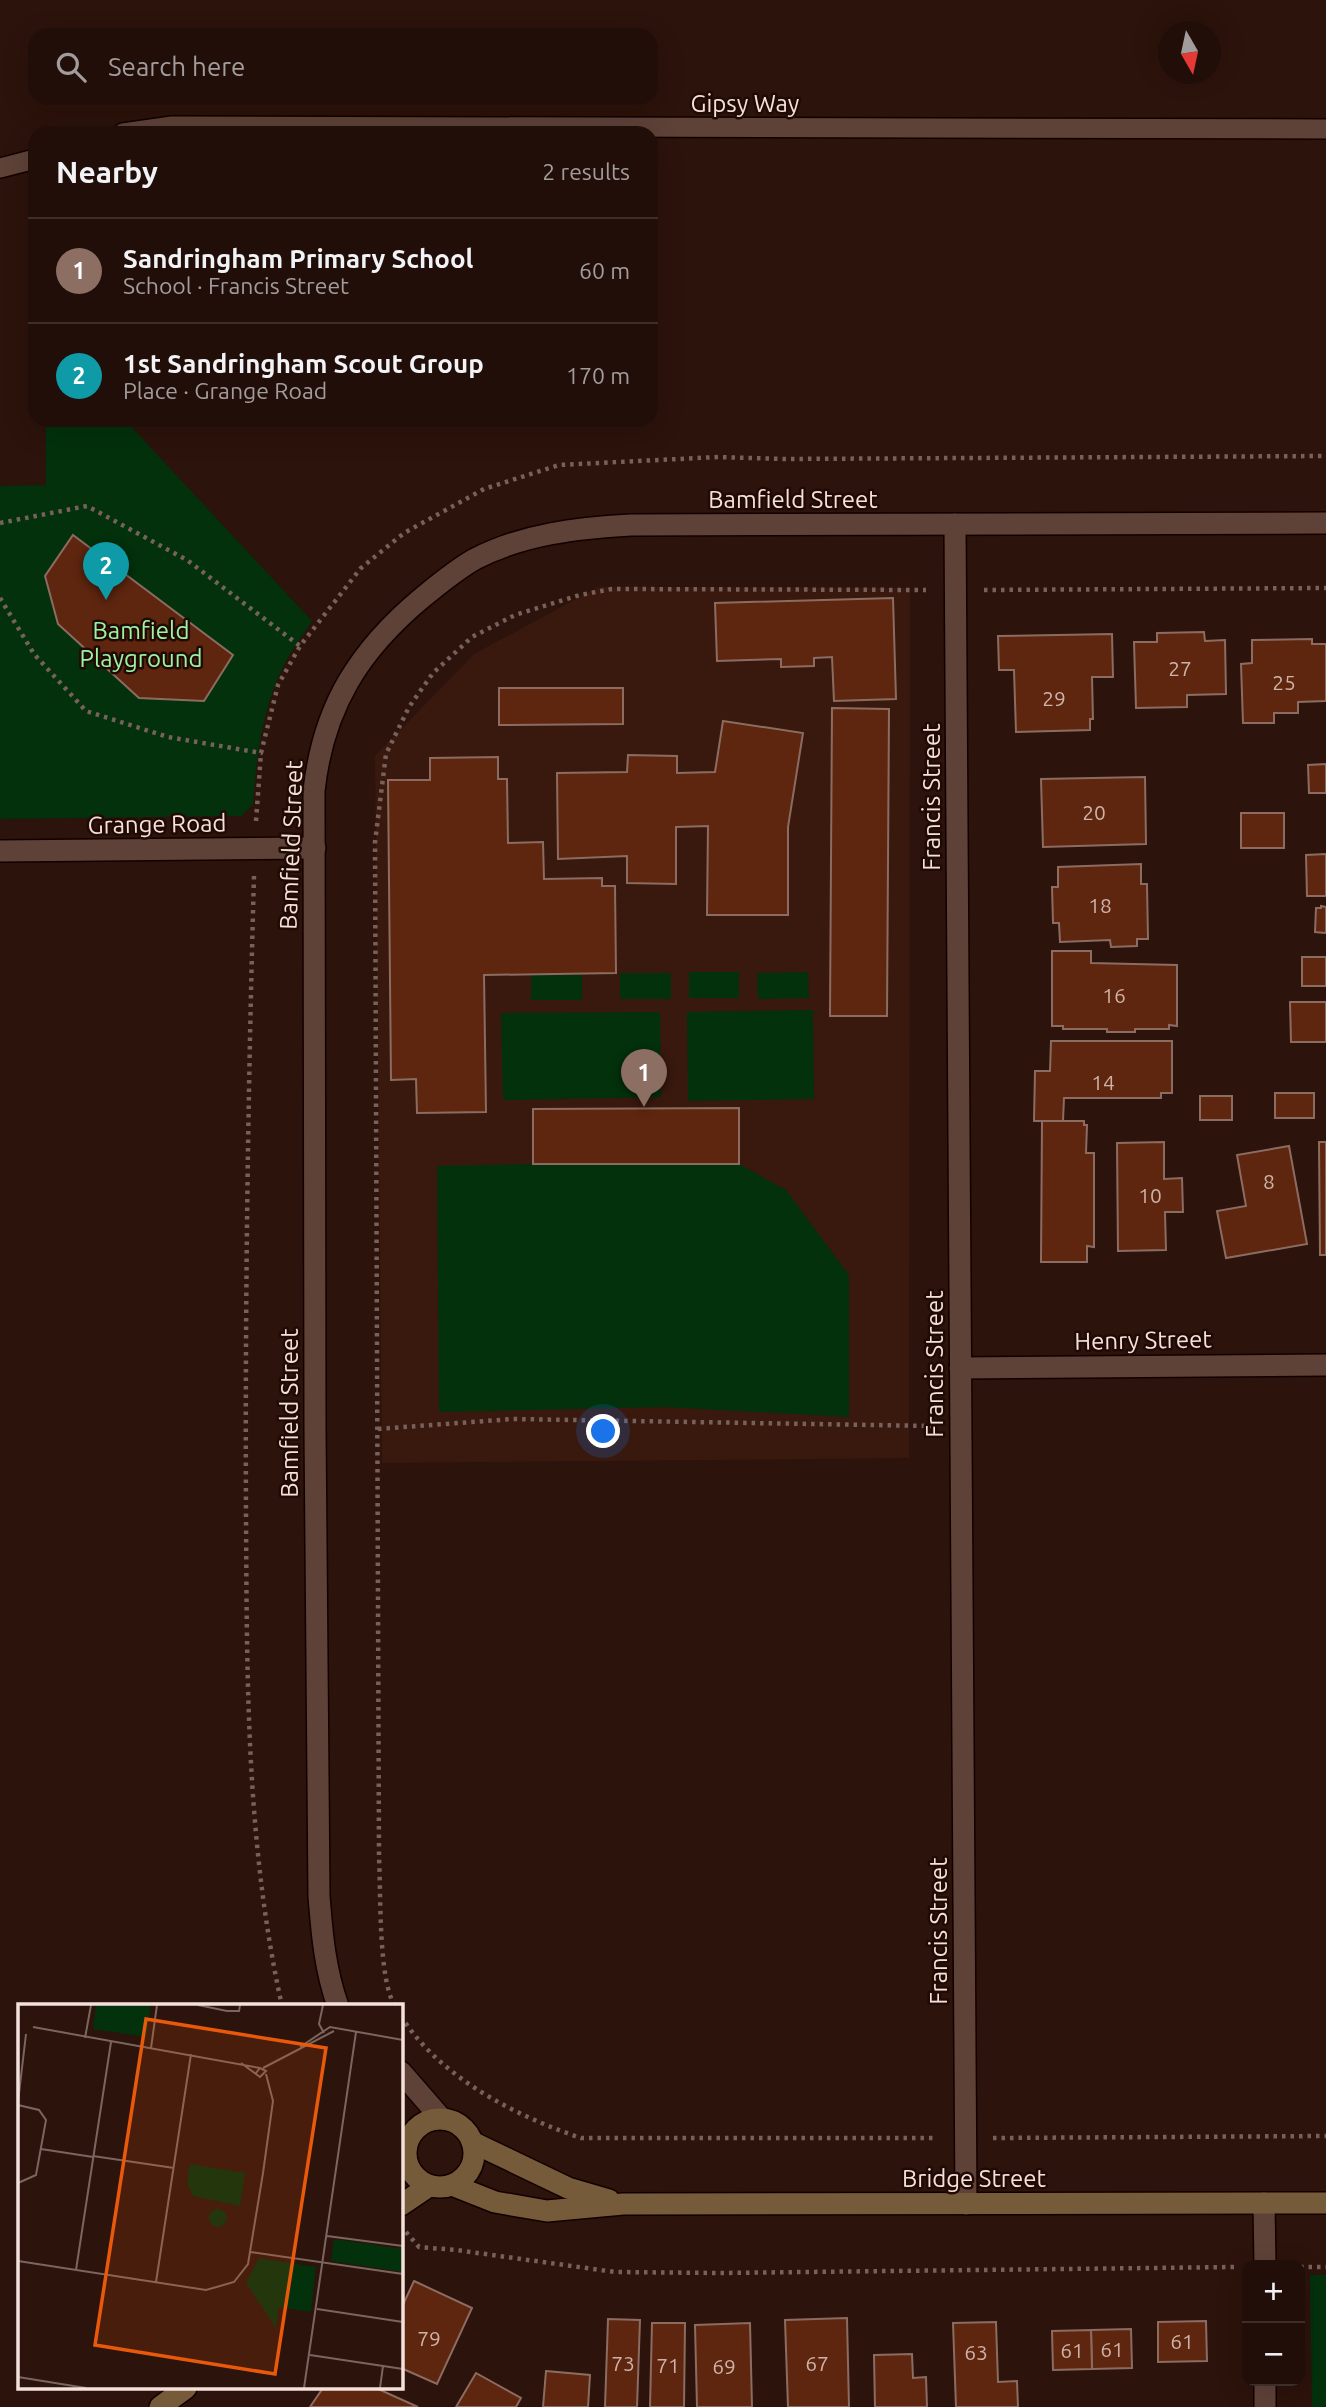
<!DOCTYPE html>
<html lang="en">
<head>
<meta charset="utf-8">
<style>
  :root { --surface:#210e08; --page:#2d1c16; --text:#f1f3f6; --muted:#a29c9c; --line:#3e2e29; --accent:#b45309 }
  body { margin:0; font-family:Ubuntu,sans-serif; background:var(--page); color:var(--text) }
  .controls { position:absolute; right:21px; bottom:21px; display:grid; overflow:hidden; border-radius:14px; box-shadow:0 7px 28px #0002 }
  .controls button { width:63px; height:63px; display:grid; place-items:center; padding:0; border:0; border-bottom:2px solid var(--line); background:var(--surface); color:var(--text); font:35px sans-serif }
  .compass { position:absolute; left:1158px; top:21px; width:63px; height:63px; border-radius:50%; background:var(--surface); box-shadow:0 7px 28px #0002; rotate:171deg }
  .you { position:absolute; left:604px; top:1432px; width:24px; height:24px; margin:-18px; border:5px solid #fff; border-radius:50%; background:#1a73e8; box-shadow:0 0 0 10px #1a73e833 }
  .badge { display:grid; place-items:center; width:46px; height:46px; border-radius:50%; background:var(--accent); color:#fff; font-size:23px; font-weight:700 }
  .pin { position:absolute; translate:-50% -58px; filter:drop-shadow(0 2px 4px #0008) }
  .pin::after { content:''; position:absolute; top:37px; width:24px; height:21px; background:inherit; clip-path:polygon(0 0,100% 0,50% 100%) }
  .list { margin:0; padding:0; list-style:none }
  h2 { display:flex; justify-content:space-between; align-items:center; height:91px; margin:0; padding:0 28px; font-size:30px }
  h2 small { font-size:23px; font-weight:400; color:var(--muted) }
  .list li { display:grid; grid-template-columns:46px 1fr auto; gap:21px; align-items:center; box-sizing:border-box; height:105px; padding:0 28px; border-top:2px solid var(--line) }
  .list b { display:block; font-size:26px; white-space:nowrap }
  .list p { margin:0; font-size:23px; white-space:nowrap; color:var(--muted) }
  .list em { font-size:23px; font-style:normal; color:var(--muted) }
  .icon { flex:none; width:38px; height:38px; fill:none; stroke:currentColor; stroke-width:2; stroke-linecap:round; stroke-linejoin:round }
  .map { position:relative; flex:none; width:1326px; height:2407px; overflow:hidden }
  .search { position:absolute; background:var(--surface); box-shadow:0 7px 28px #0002; left:28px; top:28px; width:630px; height:77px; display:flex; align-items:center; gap:18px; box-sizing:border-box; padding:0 24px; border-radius:21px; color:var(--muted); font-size:26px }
  .panel { position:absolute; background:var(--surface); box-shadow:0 7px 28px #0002; left:28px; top:126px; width:630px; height:301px; border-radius:21px }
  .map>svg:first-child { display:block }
</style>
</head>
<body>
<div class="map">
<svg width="1326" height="2407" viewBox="0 0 1326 2407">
  <rect width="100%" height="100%" fill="#2c130b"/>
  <polygon fill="#39190e" points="598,587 910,588 909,1458 382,1463 375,756 474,654"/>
  <g fill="#02310c">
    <path d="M46,420H125L312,621C302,636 291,651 283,667C262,709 256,759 253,805L241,816L0,819V486L46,485Z"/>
    <rect x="689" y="972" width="50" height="26"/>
    <polygon points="808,972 809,998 758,999 757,973"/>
    <rect x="620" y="973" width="51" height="26"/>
    <polygon points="582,974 582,1000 531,1000 531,975"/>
    <polygon points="813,1010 814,1099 688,1101 687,1012"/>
    <polygon points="660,1012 661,1097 503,1100 501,1013"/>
    <polygon points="533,1164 739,1164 786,1190 849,1275 849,1417 664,1407 439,1412 437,1166"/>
    <polygon points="1310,2275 1326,2275 1326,2407 1312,2407"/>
  </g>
  <g fill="#5e250f" stroke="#8c6c61" stroke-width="2">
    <polygon points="73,535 233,655 204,701 139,698 58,624 45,576"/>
    <polygon points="893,598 896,699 834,701 832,657 814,658 814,666 781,667 781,659 717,661 715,603"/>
    <polygon points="1204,632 1205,641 1225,640 1226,694 1187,695 1187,707 1136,708 1134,642 1157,642 1157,633"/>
    <polygon points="1112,634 1113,677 1092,677 1093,719 1090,719 1090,730 1016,732 1014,670 999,670 998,636"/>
    <polygon points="1312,639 1312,644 1326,644 1326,701 1298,702 1298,713 1274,713 1274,723 1243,723 1241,664 1252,663 1252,640"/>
    <polygon points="499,688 623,688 623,724 499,725"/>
    <polygon points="832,708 889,709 887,1016 830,1016"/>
    <polygon points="723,721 803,733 788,827 788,915 707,915 708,826 676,827 676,884 627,883 627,856 558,859 557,773 627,772 628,755 677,756 677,773 715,772"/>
    <polygon points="498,757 498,779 507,779 508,843 543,842 544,879 602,878 602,886 615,886 616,973 484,975 486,1112 417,1113 416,1079 391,1080 388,780 430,780 430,758"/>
    <polygon points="1326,764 1326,793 1309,793 1308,765"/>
    <polygon points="1145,777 1146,844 1043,847 1041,779"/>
    <rect x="1241" y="813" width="43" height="35"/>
    <polygon points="1326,854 1326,896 1307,896 1306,855"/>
    <polygon points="1141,864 1141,884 1147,884 1148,939 1137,939 1137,946 1111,947 1110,940 1060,942 1059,923 1053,923 1052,887 1058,887 1058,867"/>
    <polygon points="1321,906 1326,907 1326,933 1315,932 1316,908 1321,908"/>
    <polygon points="1052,951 1091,951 1091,963 1177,965 1177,1026 1169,1025 1169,1029 1135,1029 1135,1032 1107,1032 1107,1029 1063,1029 1063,1026 1052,1026"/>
    <rect x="1302" y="957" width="24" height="29"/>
    <polygon points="1290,1002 1326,1002 1326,1042 1291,1042"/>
    <polygon points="1051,1041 1172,1041 1172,1093 1161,1093 1161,1098 1064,1098 1063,1121 1034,1121 1035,1071 1050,1071"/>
    <rect x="1275" y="1093" width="39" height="25"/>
    <rect x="1200" y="1096" width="32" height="24"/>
    <polygon points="739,1108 739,1164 533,1164 533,1109"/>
    <polygon points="1042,1121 1084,1121 1084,1125 1087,1125 1086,1153 1094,1153 1094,1247 1087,1246 1087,1262 1041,1262"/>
    <polygon points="1164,1142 1164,1179 1182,1178 1183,1212 1165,1212 1166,1250 1118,1251 1117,1143"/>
    <polygon points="1319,1142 1326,1142 1326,1255 1320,1255"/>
    <polygon points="1289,1146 1307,1244 1226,1258 1217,1211 1246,1206 1237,1155"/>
    <polygon points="414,2281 472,2308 437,2384 401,2368 401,2309"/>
    <polygon points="847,2318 849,2407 788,2407 785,2320"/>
    <polygon points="608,2319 640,2320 637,2407 605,2407"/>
    <polygon points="1206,2321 1207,2361 1158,2362 1158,2322"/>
    <polygon points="996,2322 998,2382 1017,2381 1018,2407 956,2407 953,2323"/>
    <polygon points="652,2323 685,2323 684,2407 650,2407"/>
    <polygon points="750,2323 752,2407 697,2407 695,2325"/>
    <polygon points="1131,2329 1132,2368 1092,2369 1091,2330"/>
    <polygon points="1091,2330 1092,2369 1053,2370 1052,2331"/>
    <polygon points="912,2354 913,2378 926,2377 927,2407 875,2407 874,2355"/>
    <polygon points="546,2371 590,2375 588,2407 543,2407"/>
    <polygon points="476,2373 521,2398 516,2407 456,2407"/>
    <polygon points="323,2388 376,2388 418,2407 310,2407"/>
  </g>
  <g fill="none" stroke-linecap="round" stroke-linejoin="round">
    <defs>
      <g id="lane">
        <polyline points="123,133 172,126 1326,129"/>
        <polyline points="0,168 35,159"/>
      </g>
      <g id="street">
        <polyline points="955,524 966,2204"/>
        <polyline points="0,851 315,848"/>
        <polyline points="960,1368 1326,1365"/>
        <path d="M338,2006C325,1970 322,1934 319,1896L315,1429L314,791C323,707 359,650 423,597C439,584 457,569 475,559C523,534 578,528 631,525L1326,523"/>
        <polyline points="401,2072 441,2118"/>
        <polyline points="401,2141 406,2148"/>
        <polyline points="1264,2203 1265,2265"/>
        <polyline points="1265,2407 1265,2381"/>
      </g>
      <g id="secondary">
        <circle cx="440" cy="2153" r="34"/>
        <polyline points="472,2142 568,2188 609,2200"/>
        <polyline points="452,2185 495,2202 547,2211 623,2204 1326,2203"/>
        <polyline points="401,2205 429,2186"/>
        <polyline points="160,2407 186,2388"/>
      </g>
    </defs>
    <use href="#lane" stroke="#130100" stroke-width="22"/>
    <use href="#street" stroke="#130100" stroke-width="24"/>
    <use href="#secondary" stroke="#130100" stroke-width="24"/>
    <g stroke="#78615a" stroke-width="4.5" stroke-dasharray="3.5 5" stroke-linecap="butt">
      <polyline points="0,523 87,506 187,560 300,646 361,568 404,533 484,489 559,465 718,457 785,459 1326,456"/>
      <polyline points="984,590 1326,588"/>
      <polyline points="0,598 34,654 86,711 168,737 261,753 278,685 300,646"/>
      <polyline points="256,821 261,753"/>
      <path d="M254,876C248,1088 245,1301 246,1513C247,1679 246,1844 282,2006"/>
      <polyline points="378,1429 513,1419 932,1426"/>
      <path d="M395,2006C378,1980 381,1892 379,1857L375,842L386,754L409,707L433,673L472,637L515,615L580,595L612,589L926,590"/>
      <path d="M401,2016C438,2076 515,2116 581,2138H936"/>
      <polyline points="993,2138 1326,2136"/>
      <polyline points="406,2232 419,2247 456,2250 615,2272 719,2273 1236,2267"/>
      <polyline points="1300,2267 1326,2267"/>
    </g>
    <use href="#lane" stroke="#5e4238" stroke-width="19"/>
    <use href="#street" stroke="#5e4238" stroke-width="21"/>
    <use href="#secondary" stroke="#765b3b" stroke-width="21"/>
  </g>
  <g text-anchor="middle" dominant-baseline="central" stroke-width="5" stroke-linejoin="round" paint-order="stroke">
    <g font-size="21" fill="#ceb2a8">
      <text x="1180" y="668">27</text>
      <text x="1284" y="682">25</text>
      <text x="1054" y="698">29</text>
      <text x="1094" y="812">20</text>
      <text x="1100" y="905">18</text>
      <text x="1114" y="995">16</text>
      <text x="1103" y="1082">14</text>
      <text x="1269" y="1181">8</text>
      <text x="1150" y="1195">10</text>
      <text x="429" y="2338">79</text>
      <text x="1182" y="2341">61</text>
      <text x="1112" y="2349">61</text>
      <text x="1072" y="2350">61</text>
      <text x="976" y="2352">63</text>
      <text x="623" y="2363">73</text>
      <text x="817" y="2363">67</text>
      <text x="668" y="2365">71</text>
      <text x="724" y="2366">69</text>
    </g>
    <g font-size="24" fill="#f4e1db" stroke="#220a04">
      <text x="745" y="103">Gipsy Way</text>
      <text x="793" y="499">Bamfield Street</text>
      <text transform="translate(931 797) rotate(-90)">Francis Street</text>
      <text transform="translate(157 824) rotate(-1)">Grange Road</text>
      <text transform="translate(291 845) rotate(-88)">Bamfield Street</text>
      <text transform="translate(1143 1340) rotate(-1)">Henry Street</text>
      <text transform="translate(934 1364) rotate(-90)">Francis Street</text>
      <text transform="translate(289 1413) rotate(-90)">Bamfield Street</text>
      <text transform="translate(938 1931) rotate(-90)">Francis Street</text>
      <text x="974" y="2178">Bridge Street</text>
    </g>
    <g font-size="24" fill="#9af4a2" stroke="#220a04">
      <text x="141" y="630">Bamfield<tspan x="141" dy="28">Playground</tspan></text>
    </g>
  </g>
  <g transform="translate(18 2004)">
    <rect width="385" height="385" fill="#2c130b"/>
    <path d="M78,1H133L128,33L75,25ZM172,160L227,169L222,202L175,192L169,179ZM191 214a9 9 0 1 1 18 0a9 9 0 1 1-18 0ZM316,235L385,245V268L313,257ZM241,254L298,263L293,308L261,303L258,324L228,279Z" fill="#02310c"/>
    <path fill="none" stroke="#7c655e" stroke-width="2" d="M180,1L209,7H221L222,1M305,1L301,20L306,29M15,23L242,64M67,34L73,1M282,43L312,23L385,36M133,44L139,1M223,59L242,73L248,67L242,64L238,69M245,64L316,27M0,98L8,30M0,101L21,106L28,116L18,171L0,179M23,145L75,153M75,152L156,164M309,232L385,242M232,248L385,270M0,257L188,286L216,278L230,260L245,169L255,97L248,70M58,266L93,38M138,278L173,50M299,305L385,318M292,351L385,365M0,373L68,384M286,384L338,28M362,384L365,362"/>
    <path fill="#e8590c" fill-opacity="0.15" stroke="#e8590c" stroke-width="3.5" d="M128,15L308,44L257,370L77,341Z"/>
    <rect width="385" height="385" fill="none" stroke="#f4e1db" stroke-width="3.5"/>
  </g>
</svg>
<div class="controls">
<button>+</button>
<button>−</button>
</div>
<svg class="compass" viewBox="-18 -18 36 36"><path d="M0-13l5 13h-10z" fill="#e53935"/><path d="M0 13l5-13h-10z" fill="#a29c9c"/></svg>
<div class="you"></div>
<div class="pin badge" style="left:644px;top:1107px;background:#8d6e63">1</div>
<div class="pin badge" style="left:106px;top:600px;background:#0f9aa8">2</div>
<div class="search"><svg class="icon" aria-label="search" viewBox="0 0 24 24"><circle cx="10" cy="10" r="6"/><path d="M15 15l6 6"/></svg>Search here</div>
<section class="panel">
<h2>Nearby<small>2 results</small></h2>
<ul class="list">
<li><span class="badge" style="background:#8d6e63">1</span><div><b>Sandringham Primary School</b><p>School · Francis Street</p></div><em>60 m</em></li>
<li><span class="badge" style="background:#0f9aa8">2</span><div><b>1st Sandringham Scout Group</b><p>Place · Grange Road</p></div><em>170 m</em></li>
</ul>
</section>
</div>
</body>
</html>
